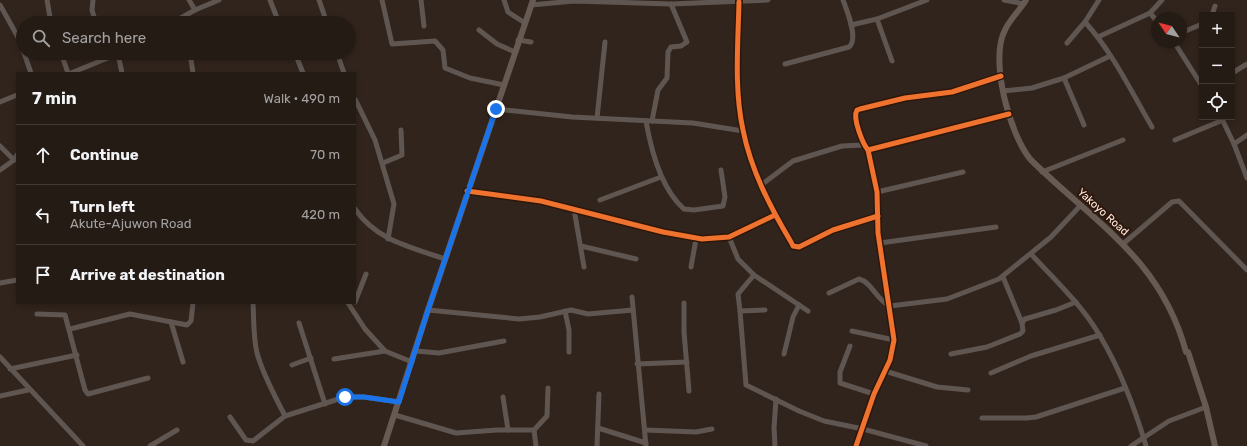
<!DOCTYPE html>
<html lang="en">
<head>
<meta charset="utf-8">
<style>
  :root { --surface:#251b15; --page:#312822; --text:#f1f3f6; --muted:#a3a1a0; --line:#423934 }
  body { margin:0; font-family:Rubik,sans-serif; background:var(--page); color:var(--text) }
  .controls { position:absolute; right:12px; top:12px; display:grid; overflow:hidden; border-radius:0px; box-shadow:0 2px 6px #0003 }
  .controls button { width:36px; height:36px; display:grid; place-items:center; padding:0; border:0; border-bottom:1px solid var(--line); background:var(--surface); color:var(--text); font:20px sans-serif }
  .compass { position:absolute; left:1151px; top:12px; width:36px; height:36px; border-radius:50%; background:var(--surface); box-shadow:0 2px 6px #0003; rotate:305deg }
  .stop { position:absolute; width:12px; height:12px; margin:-9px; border:3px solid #1a73e8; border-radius:50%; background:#fff }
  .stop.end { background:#1a73e8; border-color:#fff; box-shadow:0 1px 4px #0008 }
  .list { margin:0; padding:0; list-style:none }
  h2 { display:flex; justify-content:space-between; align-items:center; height:52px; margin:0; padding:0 16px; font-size:17px }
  h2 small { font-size:13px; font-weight:400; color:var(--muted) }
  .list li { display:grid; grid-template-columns:26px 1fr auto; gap:12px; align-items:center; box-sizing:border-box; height:60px; padding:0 16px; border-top:1px solid var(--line) }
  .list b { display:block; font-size:15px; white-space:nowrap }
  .list p { margin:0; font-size:13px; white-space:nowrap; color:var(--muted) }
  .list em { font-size:13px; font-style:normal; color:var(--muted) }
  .icon { flex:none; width:22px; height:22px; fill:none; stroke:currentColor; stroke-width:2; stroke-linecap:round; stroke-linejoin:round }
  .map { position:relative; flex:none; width:1247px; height:446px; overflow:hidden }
  .search { position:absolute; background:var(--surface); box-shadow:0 2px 6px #0003; left:16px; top:16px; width:340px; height:44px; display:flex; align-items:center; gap:10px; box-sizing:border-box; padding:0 14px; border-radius:22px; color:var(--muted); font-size:15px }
  .panel { position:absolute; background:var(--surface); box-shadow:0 2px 6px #0003; left:16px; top:72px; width:340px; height:232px; border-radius:0px }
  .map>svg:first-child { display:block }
</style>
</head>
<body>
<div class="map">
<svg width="1247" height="446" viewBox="0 0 1247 446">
  <rect width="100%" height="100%" fill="#31241c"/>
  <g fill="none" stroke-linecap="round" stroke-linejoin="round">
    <g stroke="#605651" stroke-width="5">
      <polyline points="47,0 51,23"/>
      <polyline points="93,0 92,10 96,23"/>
      <polyline points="189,0 195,10"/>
      <polyline points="270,0 279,23"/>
      <polyline points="319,0 327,23"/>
      <polyline points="382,0 392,44 435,41 443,50 445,68 470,78 504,85"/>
      <polyline points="421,0 424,26"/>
      <polyline points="504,0 508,12 525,23"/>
      <polyline points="1004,0 1024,4"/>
      <path d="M739,2C738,44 734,89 743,130C751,170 770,207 791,242L793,246L799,247L833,230L878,216"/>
      <polyline points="0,5 19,39 23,51"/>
      <polyline points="531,5 574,1 671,4 768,0"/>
      <polyline points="1150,13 1157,21"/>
      <polyline points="1212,15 1215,6"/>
      <polyline points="185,16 186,23"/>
      <polyline points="877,19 892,61"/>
      <path d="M1085,22C1113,53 1131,91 1152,127"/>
      <polyline points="172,23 195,10 219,0"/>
      <polyline points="851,25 877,19 927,0"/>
      <polyline points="479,30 497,44 515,52"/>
      <polyline points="1181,33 1202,24"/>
      <polyline points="1098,37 1150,13 1162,0"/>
      <polyline points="518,40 531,42"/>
      <polyline points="1174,42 1202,86"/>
      <polyline points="1067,43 1085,22 1099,0"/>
      <polyline points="24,53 31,73"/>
      <polyline points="61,53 68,73"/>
      <polyline points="190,53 193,73"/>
      <polyline points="295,53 303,73"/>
      <polyline points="337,53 344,73"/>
      <polyline points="118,54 122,73"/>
      <path d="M785,64L849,47C859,39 847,11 843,0"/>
      <polyline points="71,73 120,53"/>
      <polyline points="1232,73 1247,64"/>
      <path d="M1001,76L952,92L905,98L860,109L857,110C852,118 863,144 868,150L1009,114"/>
      <polyline points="1064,78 1084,125"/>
      <polyline points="1003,91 1032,88 1064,78 1110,56"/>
      <polyline points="355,99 375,140 394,204 388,239"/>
      <polyline points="0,102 17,95"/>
      <polyline points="496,109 572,117 693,123 743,131"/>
      <polyline points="1221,117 1234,144 1247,178"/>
      <polyline points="597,118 605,42"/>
      <path d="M646,121C651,150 661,189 684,209L694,210L723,206L725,197L721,170"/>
      <polyline points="652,121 658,90 667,78 668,52 671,47 681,46 687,42 671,4"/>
      <polyline points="1175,140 1223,120"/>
      <polyline points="1234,144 1247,135"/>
      <polyline points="0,146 14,160"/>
      <polyline points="383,163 402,155 401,130"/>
      <polyline points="0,170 14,160 17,155"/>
      <polyline points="1042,172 1123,140"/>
      <polyline points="760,186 793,161 842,146 864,145"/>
      <polyline points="467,191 541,201 663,232 702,239 729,237 775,215"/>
      <polyline points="877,192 963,172"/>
      <polyline points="600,200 661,177"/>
      <path d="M355,209C377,241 411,247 445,259"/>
      <polyline points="574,209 584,267"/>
      <polyline points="729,237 738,259 754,275 808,311"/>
      <polyline points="880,243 996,227"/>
      <polyline points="1123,244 1172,202 1179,201 1247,270"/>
      <polyline points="581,246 636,259"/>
      <path d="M1031,254C1055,280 1082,305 1100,336C1120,369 1135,409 1146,446"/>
      <polyline points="691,267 696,239"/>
      <polyline points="1003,277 1022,323"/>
      <polyline points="0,283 17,280"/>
      <path d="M829,293L859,279C872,282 877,301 890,306L947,299L999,279L1051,237L1081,205"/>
      <polyline points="632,297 646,446"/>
      <polyline points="355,302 366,274"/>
      <path d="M253,303C254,320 253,336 257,353C263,375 275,396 285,416"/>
      <polyline points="348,303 365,329 385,351"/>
      <polyline points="684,303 684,332 689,391"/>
      <polyline points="428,310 519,319 540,317 571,310 588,314 633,310"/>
      <polyline points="765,310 740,311 746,385 799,411 824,421 863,429 926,446"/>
      <polyline points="565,311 569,330 569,352"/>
      <polyline points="740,311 738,294 754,275"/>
      <polyline points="37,314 65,315 85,390 88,394 148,378"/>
      <polyline points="171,322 183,362"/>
      <polyline points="299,323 325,404"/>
      <polyline points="70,329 130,314 187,325 191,321 193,303"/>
      <polyline points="852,331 894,340"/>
      <polyline points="850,346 840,372 840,383 874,394"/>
      <polyline points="416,351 439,353 504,341"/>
      <polyline points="784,354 793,317 799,305"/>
      <polyline points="951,354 987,347 1020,334 1023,331 1022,323 1025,319 1056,310 1076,302"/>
      <polyline points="0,357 83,446"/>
      <polyline points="334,359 385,351 412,362"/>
      <polyline points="637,364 687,362"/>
      <polyline points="292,365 311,358"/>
      <polyline points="10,369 77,355"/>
      <polyline points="885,371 937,387 968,390"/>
      <polyline points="991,373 1031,356 1100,335"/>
      <polyline points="0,396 28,390"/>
      <polyline points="503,397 508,430"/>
      <polyline points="395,415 456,433 497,430 534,430 547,416 548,388"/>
      <polyline points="230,417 246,440 253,441 285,416 345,397 364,397 399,402"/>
      <polyline points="982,418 1027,418 1036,417 1125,388"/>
      <polyline points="598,428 646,443"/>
      <polyline points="534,430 536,446"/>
      <polyline points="645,430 696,432 712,429"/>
      <polyline points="150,446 177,430"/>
      <polyline points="597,446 599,394"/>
      <polyline points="775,446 774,428 776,399"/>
      <polyline points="856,446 874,394 890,360 894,340 878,233 877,192 868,150"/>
      <polyline points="1131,446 1169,421 1206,407"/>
    </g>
    <g stroke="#675a53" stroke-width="6">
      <path d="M1026,0C1020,10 1010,19 1005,30C989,59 1010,136 1031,160C1095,223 1161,259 1186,352H1188L1206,407L1215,446"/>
      <polyline points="384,446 428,310 533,0"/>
    </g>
    <defs>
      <g id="cycleway">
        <path d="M739,2C738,44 734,89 743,130C751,170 770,207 791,242L793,246L799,247L833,230L878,216"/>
        <path d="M1001,76L952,92L905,98L860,109L857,110C852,118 863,144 868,150L1009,114"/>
        <polyline points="467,191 541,201 663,232 702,239 729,237 775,215"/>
        <polyline points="856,446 874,394 890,360 894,340 878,233 877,192 868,150"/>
      </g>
    </defs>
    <use href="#cycleway" stroke="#2e170a" stroke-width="8"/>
    <use href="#cycleway" stroke="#ef722f" stroke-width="5"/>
  </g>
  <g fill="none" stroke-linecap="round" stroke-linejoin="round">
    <polyline stroke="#1a73e8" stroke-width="5" points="345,397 364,397 399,402 428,310 496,109"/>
  </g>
  <g text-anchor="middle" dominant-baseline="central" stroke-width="4" stroke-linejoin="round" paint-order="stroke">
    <g font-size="11" fill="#fae9e1" stroke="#2e170a">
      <text transform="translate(1103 212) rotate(42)">Yakoyo Road</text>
    </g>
  </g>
</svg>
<div class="controls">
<button>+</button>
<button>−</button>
<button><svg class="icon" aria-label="locate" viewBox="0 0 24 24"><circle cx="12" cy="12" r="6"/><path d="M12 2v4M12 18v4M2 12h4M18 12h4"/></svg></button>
</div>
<svg class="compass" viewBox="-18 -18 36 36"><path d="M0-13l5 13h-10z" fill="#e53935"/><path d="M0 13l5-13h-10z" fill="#a3a1a0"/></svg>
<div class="stop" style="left:345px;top:397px"></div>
<div class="stop end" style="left:496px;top:109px"></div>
<div class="search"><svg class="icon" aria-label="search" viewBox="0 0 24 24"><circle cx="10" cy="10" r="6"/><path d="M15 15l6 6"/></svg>Search here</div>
<section class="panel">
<h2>7 min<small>Walk · 490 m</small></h2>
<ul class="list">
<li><svg class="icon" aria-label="ahead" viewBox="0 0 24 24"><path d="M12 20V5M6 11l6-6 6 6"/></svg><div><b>Continue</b></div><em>70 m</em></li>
<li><svg class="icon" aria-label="left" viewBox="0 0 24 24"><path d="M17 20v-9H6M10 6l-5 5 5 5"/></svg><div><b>Turn left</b><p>Akute-Ajuwon Road</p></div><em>420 m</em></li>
<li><svg class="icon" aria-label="arrive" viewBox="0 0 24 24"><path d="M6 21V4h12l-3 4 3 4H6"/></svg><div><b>Arrive at destination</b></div></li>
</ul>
</section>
</div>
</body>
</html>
